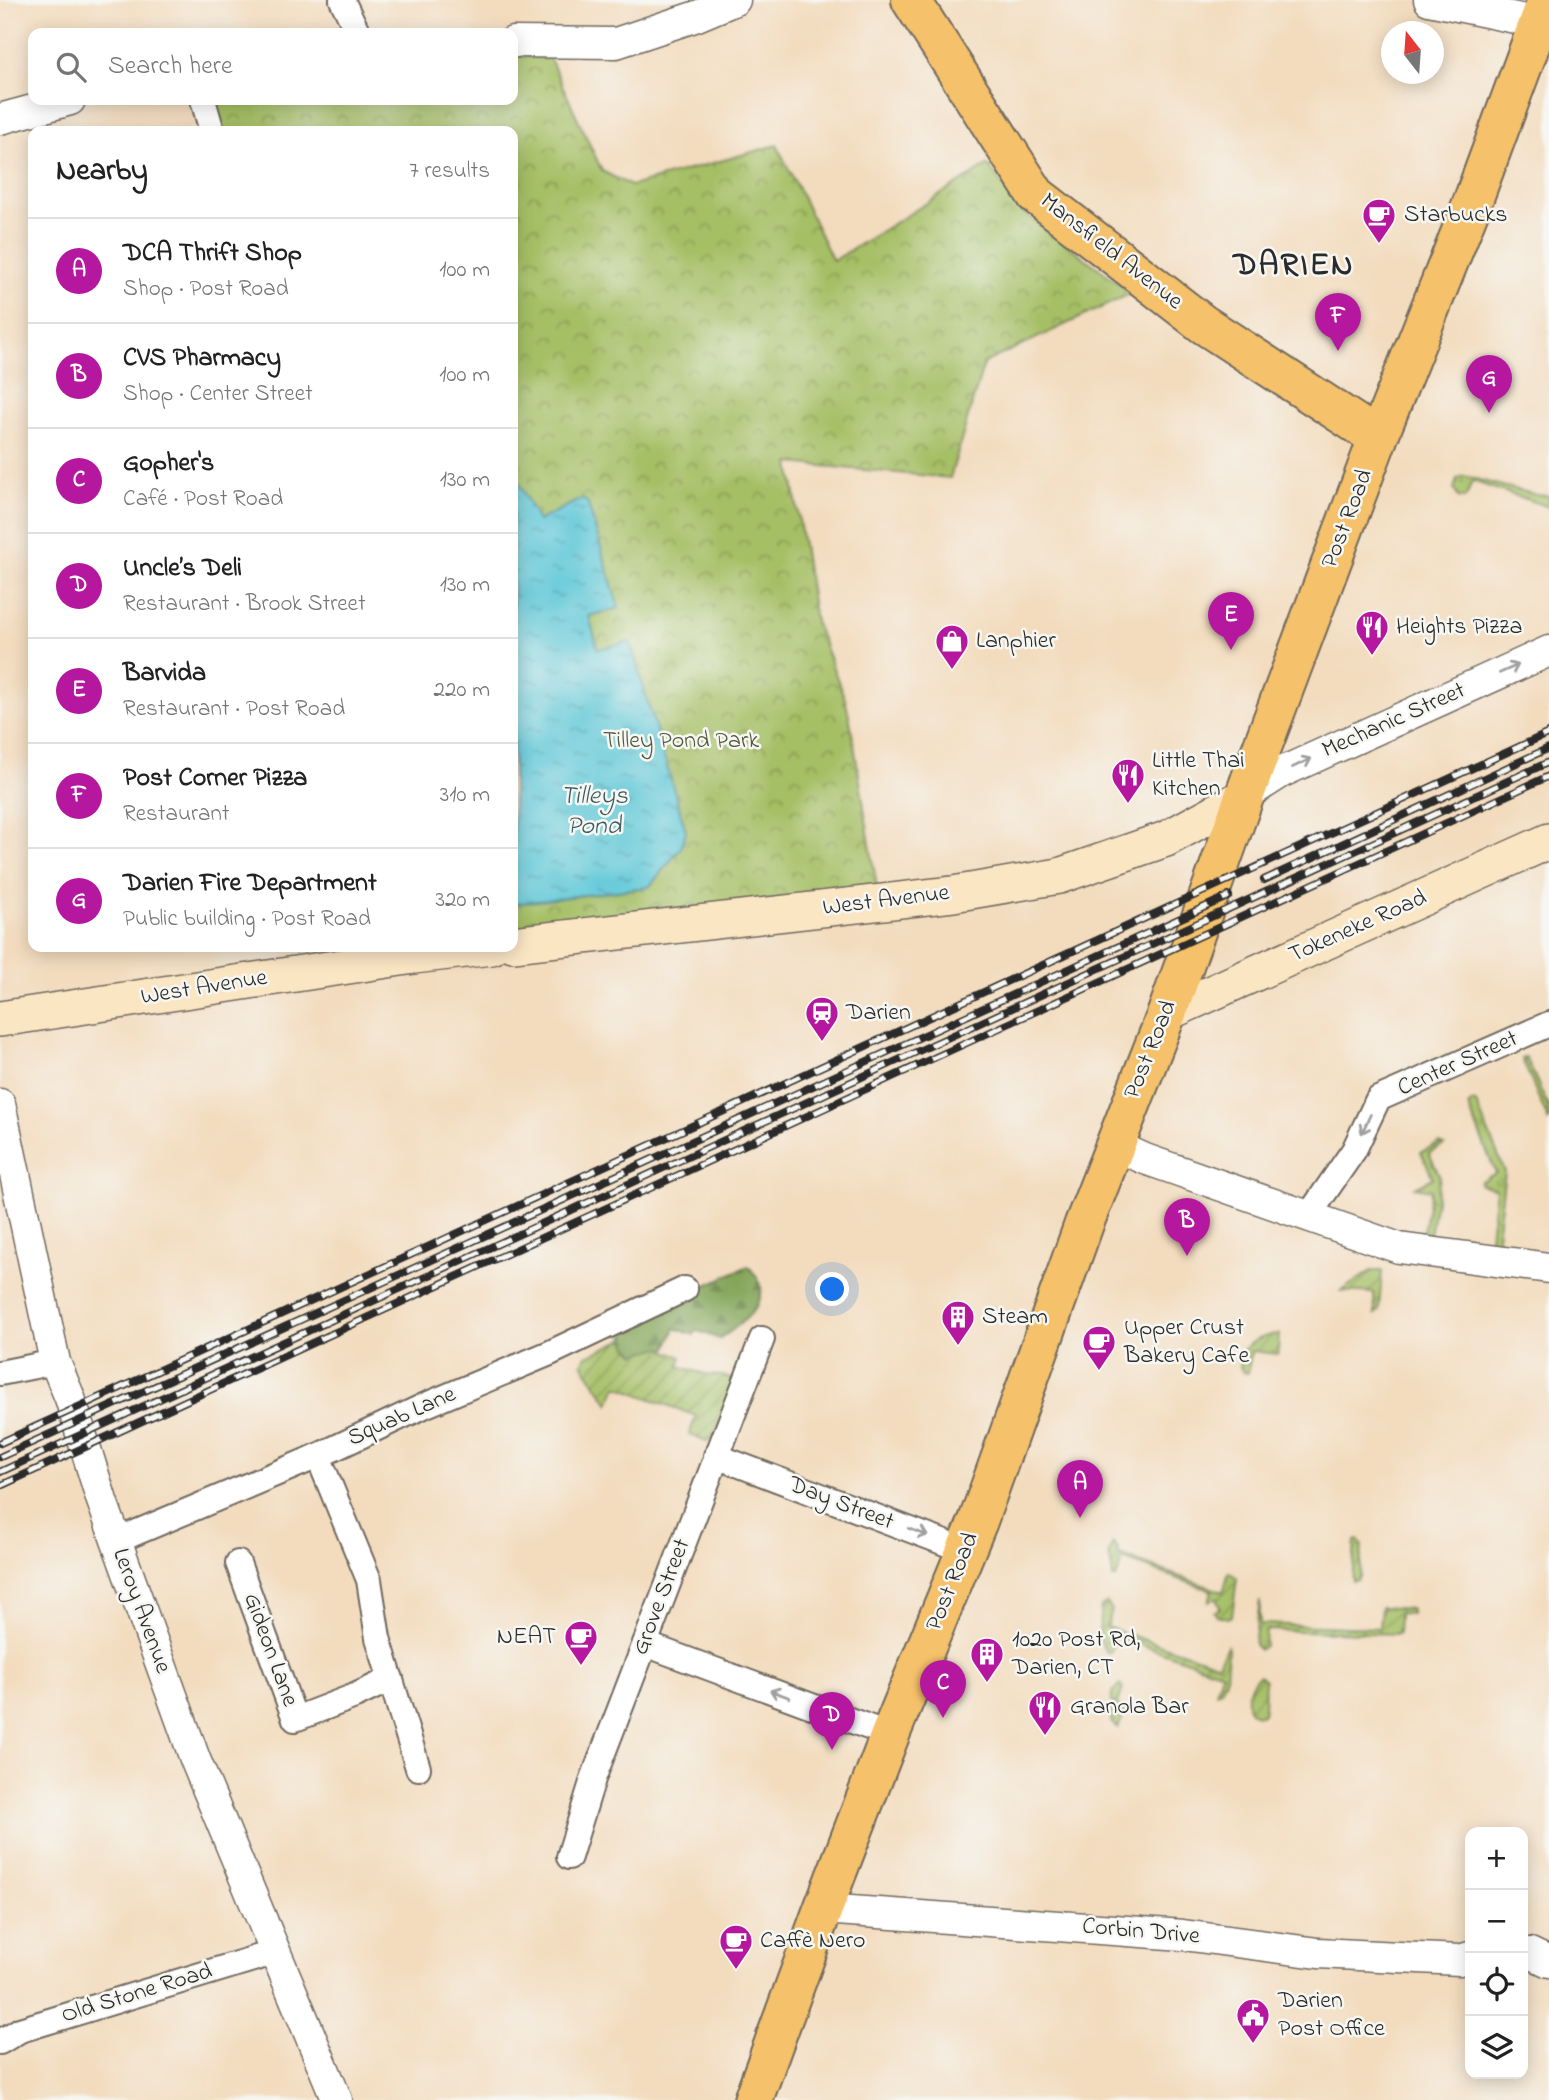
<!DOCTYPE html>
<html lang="en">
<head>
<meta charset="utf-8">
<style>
  :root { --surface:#fff; --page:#f2f2f2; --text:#222; --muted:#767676; --line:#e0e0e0; --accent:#b5179e }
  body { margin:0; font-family:"Indie Flower",sans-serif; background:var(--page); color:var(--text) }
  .controls { position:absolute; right:21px; bottom:21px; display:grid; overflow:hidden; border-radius:14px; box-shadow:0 4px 18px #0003 }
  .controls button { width:63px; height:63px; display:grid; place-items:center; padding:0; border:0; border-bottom:2px solid var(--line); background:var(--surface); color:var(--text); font:35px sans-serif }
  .compass { position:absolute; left:1381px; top:21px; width:63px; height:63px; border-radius:50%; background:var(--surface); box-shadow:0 4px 18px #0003; rotate:343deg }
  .you { position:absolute; left:833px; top:1290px; width:24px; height:24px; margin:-18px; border:5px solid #fff; border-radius:50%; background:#1a73e8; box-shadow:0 0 0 10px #1a73e833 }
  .badge { display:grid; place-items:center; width:46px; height:46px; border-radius:50%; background:var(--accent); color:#fff; font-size:23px; font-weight:700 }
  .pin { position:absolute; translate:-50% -58px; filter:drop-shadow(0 2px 4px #0008) }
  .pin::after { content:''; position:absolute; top:37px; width:24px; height:21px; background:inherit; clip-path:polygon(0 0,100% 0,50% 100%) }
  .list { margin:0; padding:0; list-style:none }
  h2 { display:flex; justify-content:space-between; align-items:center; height:91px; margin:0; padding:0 28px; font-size:30px }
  h2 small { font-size:23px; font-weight:400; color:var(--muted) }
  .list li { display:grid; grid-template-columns:46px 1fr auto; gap:21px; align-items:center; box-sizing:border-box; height:105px; padding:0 28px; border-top:2px solid var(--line) }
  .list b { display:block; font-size:26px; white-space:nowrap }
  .list p { margin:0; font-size:23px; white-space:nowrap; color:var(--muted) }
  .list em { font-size:23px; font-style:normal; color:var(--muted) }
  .icon { flex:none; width:38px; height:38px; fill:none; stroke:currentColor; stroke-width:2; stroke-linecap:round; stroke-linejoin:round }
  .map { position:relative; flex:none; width:1549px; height:2100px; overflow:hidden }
  .search { position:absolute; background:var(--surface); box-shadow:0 4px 18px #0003; left:28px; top:28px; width:490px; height:77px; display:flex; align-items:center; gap:18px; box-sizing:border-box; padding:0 24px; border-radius:14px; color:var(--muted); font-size:26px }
  .panel { position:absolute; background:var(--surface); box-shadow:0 4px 18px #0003; left:28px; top:126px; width:490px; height:826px; border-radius:14px }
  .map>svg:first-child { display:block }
</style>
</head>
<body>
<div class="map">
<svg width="1549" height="2100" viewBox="0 0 1549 2100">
  <defs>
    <pattern id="grass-tufts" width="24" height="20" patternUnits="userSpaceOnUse" patternTransform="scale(1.75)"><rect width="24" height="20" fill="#a5bf65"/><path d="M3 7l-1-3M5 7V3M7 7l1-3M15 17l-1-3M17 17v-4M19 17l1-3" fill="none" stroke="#879b53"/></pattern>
    <pattern id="forest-firs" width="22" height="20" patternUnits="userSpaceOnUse" patternTransform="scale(1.75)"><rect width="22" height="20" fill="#84a65a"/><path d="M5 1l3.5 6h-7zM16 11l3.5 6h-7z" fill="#6c874b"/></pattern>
    <pattern id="park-crowns" width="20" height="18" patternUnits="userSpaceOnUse" patternTransform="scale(1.75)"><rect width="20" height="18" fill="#a5bf65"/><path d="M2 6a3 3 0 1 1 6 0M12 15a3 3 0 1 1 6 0" fill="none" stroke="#879b53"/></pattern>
    <pattern id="garden-furrows" width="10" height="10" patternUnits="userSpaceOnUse" patternTransform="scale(1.75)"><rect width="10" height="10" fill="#a5bf65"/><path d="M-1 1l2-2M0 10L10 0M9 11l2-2" fill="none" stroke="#879b53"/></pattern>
    <pattern id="water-ripples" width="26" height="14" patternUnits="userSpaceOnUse" patternTransform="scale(1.75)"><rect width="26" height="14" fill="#5ec8d8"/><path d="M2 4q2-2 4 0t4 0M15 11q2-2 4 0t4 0" fill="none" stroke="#4ea3af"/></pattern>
  </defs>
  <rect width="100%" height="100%" fill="#f6f6f2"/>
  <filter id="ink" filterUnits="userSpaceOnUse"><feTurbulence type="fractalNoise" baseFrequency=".0143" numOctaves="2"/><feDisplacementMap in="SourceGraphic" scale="14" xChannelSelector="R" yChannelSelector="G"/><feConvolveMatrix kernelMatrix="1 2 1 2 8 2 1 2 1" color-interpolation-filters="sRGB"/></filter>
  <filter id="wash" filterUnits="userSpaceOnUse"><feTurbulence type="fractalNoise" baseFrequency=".00686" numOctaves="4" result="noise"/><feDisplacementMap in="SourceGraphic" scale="28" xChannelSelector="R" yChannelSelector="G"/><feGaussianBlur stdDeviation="1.57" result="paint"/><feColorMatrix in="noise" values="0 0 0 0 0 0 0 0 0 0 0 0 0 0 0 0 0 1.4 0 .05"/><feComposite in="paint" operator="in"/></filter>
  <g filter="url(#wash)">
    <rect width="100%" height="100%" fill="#f3dcbe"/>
    <g fill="url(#grass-tufts)" stroke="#687548" stroke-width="2">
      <polygon points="1464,476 1537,495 1549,496 1549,507 1472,481 1467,495 1464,498 1458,497 1454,489 1457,479"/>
      <polygon points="1526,1057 1549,1109 1549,1122 1522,1059"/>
      <polygon points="1472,1102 1476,1103 1505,1172 1496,1244 1489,1243 1496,1189 1480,1184 1481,1181 1496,1173 1468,1106"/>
      <polygon points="1440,1143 1444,1145 1429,1153 1440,1177 1430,1235 1423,1233 1431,1190 1415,1187 1433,1178 1421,1152"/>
    </g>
    <path fill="url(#forest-firs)" stroke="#586842" stroke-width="2" d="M748,1266C753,1272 760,1279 761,1286C765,1309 736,1327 720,1339L696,1330L694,1335L675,1328L666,1351L636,1354L628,1347L624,1339L626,1332L678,1298Z"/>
    <polygon fill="url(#park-crowns)" stroke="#687548" stroke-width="2" points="513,55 550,59 602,171 631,186 777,145 833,261 988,165 1020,210 1132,293 984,363 950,478 790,463 815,621 845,699 850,720 877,888 513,930 513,131 222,131 213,100 513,100"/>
    <g fill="url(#garden-furrows)" stroke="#687548" stroke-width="2">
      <polygon points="1371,1271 1382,1271 1379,1311 1375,1314 1374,1293 1341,1291"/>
      <path d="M1279,1334L1278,1354L1251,1351L1248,1373L1243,1372C1228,1351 1261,1334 1279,1334Z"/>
      <polygon points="624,1339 628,1347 636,1354 662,1347 666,1351 682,1357 679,1366 708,1375 723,1376 735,1380 714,1436 707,1441 689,1435 696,1416 617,1386 609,1404 582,1363 587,1356"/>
      <polygon points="1358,1540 1362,1545 1360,1575 1357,1580 1352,1581 1355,1541"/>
      <polygon points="1113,1543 1118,1549 1117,1554 1223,1592 1229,1572 1237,1578 1232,1616 1228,1618 1217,1615 1214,1612 1220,1608 1216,1598 1209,1601 1212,1591 1123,1559 1116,1578 1113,1578 1109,1553"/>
      <polygon points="1260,1600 1260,1624 1379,1628 1381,1607 1411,1609 1411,1614 1399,1613 1398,1634 1266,1630 1265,1645 1259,1650 1254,1645"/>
      <path d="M1107,1603L1112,1610L1106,1627L1218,1664L1227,1646L1228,1650L1226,1679L1221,1690L1216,1692L1222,1673L1116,1636L1110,1653H1107C1097,1641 1099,1622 1101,1607Z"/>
      <path d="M1259,1675L1265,1680L1264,1712L1261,1715C1238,1715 1247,1685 1259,1675Z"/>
      <polygon points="1120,1685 1123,1688 1117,1707 1126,1710 1118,1728 1111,1721 1112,1692"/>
    </g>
    <polygon fill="url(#water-ripples)" stroke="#447a82" stroke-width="2" points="513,472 538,521 579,500 585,500 588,504 619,608 589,616 598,649 630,642 686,831 681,848 649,887 513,904"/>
  </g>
  <g filter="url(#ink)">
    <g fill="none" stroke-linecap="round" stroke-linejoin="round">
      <defs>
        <g id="minor">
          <polyline points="342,0 358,33"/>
          <polyline points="203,100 212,131"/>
          <polyline points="1307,1218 1354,1150 1378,1099 1549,1024"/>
          <polyline points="0,1373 55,1362"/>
          <polyline points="318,1456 369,1580 378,1638 418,1768"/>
          <polyline points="716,1456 966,1551"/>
          <polyline points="116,1541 318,1456 426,1405 550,1353 685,1289"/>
          <polyline points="238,1563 295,1719 355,1696 391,1679"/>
          <polyline points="645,1644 890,1735"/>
          <polyline points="569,1857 593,1779 762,1339"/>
          <polyline points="0,2042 20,2030 276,1952"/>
        </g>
        <g id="tertiary">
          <polyline points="1429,0 1549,25"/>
          <polyline points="513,42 616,43 697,16 735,0"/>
          <polyline points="0,119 70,100"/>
          <polyline points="1243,797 1282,772 1549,651"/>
          <polyline points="0,1104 55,1362 70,1398 102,1501 195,1759 337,2100"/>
          <polyline points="1114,1145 1145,1159 1399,1248 1549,1268"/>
          <polyline points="823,1909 1183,1935 1318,1953 1459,1960 1470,1957"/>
          <polyline points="1523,1953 1530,1953 1549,1962"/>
        </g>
        <g id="secondary">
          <polyline points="513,944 953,894 1059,876 1166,839 1243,797"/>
          <polyline points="1167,1013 1549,841"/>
          <polyline points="0,1019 414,956 492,947"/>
        </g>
        <g id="primary">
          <polyline points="911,0 1036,195 1203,324 1378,438"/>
          <polyline points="753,2100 823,1909 890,1735 978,1521 1084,1224 1167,1013 1257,761 1378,438 1468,214 1547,0"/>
        </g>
      </defs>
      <use href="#minor" stroke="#71695e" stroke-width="28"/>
      <use href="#tertiary" stroke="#71695e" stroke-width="33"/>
      <use href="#secondary" stroke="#71695e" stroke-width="38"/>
      <use href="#primary" stroke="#71695e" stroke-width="42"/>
      <use href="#minor" stroke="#fff" stroke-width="24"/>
      <use href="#tertiary" stroke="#fff" stroke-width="30"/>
      <use href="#secondary" stroke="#fbe6c4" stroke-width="35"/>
      <use href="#primary" stroke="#f5c16b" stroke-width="38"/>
      <defs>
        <g id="rail">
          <polyline points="1264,880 1549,748"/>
          <polyline points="0,1443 1549,733"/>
          <polyline points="0,1457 1229,896"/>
          <polyline points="0,1472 1549,762"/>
          <polyline points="0,1486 1549,776"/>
        </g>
      </defs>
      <use href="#rail" stroke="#2b2b2b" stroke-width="8"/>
      <use href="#rail" stroke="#f6f6f2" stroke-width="5" stroke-dasharray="16" stroke-linecap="butt"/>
    </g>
    <defs><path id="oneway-shaft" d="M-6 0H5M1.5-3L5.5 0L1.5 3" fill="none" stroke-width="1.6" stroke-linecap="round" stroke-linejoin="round" transform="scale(1.75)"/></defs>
    <g stroke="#a0a0a0">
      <use href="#oneway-shaft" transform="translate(1509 669) rotate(-24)"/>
      <use href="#oneway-shaft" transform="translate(1302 763) rotate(-25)"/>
      <use href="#oneway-shaft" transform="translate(1366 1124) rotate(115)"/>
      <use href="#oneway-shaft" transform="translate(918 1532) rotate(21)"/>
      <use href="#oneway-shaft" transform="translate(780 1694) rotate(-160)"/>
    </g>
  </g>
  <defs>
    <symbol id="cafe-pin" viewBox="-11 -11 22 30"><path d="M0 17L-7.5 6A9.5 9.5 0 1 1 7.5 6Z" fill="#b5179e" stroke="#f6f6f2"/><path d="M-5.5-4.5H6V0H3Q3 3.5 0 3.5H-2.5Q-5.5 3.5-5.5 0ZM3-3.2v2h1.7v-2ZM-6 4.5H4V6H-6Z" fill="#fff"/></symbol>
    <symbol id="restaurant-pin" viewBox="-11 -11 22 30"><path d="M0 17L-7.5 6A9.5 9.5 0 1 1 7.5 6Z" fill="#b5179e" stroke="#f6f6f2"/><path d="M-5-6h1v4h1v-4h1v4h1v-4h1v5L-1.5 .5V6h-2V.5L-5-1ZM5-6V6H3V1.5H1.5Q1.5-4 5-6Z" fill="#fff"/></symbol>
    <symbol id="shop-pin" viewBox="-11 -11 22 30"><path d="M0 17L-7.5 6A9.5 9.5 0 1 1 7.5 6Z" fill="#b5179e" stroke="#f6f6f2"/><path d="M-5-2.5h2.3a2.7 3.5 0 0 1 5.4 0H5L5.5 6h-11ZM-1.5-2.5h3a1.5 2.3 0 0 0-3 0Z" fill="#fff"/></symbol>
    <symbol id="station-pin" viewBox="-11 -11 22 30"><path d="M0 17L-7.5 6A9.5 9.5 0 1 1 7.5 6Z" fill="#b5179e" stroke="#f6f6f2"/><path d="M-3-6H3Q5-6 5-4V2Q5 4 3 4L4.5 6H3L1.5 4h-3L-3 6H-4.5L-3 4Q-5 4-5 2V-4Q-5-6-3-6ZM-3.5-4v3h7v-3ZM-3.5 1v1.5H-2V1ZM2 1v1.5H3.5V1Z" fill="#fff"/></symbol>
    <symbol id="building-pin" viewBox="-11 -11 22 30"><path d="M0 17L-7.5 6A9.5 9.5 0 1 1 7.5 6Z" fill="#b5179e" stroke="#f6f6f2"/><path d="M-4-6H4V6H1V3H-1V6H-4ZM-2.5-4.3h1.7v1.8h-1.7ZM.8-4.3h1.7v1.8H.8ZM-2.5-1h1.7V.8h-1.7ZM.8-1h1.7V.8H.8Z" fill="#fff"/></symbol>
    <symbol id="civic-pin" viewBox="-11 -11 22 30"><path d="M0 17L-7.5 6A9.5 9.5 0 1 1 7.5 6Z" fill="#b5179e" stroke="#f6f6f2"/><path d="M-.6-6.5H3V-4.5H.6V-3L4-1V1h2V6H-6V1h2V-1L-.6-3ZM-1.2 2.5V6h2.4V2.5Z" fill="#fff"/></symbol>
  </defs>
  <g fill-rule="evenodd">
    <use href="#cafe-pin" x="1360" y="196" width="38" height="52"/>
    <use href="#restaurant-pin" x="1353" y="608" width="38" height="52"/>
    <use href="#shop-pin" x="933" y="622" width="38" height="52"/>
    <use href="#restaurant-pin" x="1109" y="756" width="38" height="52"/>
    <use href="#station-pin" x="803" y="994" width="38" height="52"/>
    <use href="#building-pin" x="939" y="1298" width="38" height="52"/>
    <use href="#cafe-pin" x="1080" y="1323" width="38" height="52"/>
    <use href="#cafe-pin" x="562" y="1618" width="38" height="52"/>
    <use href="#building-pin" x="968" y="1635" width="38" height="52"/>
    <use href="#restaurant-pin" x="1026" y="1688" width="38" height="52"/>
    <use href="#cafe-pin" x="717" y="1922" width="38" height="52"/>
    <use href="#civic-pin" x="1234" y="1996" width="38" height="52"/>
  </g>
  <g text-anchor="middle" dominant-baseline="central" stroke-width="5" stroke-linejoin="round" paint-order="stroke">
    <g font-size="24" fill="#2b2b2b" stroke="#f6f6f2" text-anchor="start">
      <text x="1404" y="215">Starbucks</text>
      <text x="1396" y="627">Heights Pizza</text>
      <text x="976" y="641">Lanphier</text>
      <text x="1152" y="761">Little Thai<tspan x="1152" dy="28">Kitchen</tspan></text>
      <text x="846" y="1013">Darien</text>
      <text x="982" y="1317">Steam</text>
      <text x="1124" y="1328">Upper Crust<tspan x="1124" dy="28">Bakery Cafe</tspan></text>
      <text x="556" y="1637" text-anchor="end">NEAT</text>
      <text x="1012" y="1640">1020 Post Rd,<tspan x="1012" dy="28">Darien, CT</tspan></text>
      <text x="1070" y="1707">Granola Bar</text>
      <text x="760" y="1941">Caffè Nero</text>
      <text x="1278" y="2001">Darien<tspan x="1278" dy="28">Post Office</tspan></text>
    </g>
    <g font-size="24" fill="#2b2b2b" stroke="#f6f6f2">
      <text transform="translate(1111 252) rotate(38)">Mansfield Avenue</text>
      <text transform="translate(1348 519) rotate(-69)">Post Road</text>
      <text transform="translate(1394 721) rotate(-24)">Mechanic Street</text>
      <text transform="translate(886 901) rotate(-7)">West Avenue</text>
      <text transform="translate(1358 927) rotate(-24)">Tokeneke Road</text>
      <text transform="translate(204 988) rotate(-9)">West Avenue</text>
      <text transform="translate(1151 1050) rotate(-68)">Post Road</text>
      <text transform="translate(1458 1064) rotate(-24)">Center Street</text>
      <text transform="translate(402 1417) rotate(-24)">Squab Lane</text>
      <text transform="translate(841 1504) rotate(21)">Day Street</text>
      <text transform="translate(953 1582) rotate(-68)">Post Road</text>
      <text transform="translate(662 1597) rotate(-69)">Grove Street</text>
      <text transform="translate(141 1611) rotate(70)">Leroy Avenue</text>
      <text transform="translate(270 1650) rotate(70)">Gideon Lane</text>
      <text transform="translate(1141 1932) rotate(5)">Corbin Drive</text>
      <text transform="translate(137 1994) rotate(-17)">Old Stone Road</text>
    </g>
    <g font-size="24" fill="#50573c" stroke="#f6f6f2">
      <text x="681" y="741">Tilley Pond Park</text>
    </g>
    <g font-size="26" font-style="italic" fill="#3a5a5f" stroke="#f6f6f2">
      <text x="594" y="797">Tilleys<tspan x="594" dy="30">Pond</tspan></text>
    </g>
    <g font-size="32" font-weight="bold" letter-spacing="2" fill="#2b2b2b" stroke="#f6f6f2">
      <text x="1294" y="266">DARIEN</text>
    </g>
  </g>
</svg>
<div class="controls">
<button>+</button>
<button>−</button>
<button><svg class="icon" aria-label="locate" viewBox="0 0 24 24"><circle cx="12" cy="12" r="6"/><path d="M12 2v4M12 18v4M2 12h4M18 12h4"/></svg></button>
<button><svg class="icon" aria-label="layers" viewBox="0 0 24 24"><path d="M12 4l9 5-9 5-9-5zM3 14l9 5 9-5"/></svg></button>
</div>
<svg class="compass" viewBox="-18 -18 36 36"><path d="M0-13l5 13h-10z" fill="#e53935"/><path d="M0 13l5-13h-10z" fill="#767676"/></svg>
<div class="you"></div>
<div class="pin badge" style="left:1080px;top:1518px">A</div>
<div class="pin badge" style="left:1187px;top:1256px">B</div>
<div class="pin badge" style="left:943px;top:1718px">C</div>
<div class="pin badge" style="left:832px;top:1750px">D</div>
<div class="pin badge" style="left:1231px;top:650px">E</div>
<div class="pin badge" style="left:1338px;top:351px">F</div>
<div class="pin badge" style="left:1489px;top:413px">G</div>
<div class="search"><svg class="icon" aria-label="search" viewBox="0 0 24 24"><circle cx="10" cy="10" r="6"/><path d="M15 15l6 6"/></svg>Search here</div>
<section class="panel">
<h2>Nearby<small>7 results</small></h2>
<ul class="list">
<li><span class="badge">A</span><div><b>DCA Thrift Shop</b><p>Shop · Post Road</p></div><em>100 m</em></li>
<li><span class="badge">B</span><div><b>CVS Pharmacy</b><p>Shop · Center Street</p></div><em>100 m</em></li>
<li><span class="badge">C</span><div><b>Gopher's</b><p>Café · Post Road</p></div><em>130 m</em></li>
<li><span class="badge">D</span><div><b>Uncle’s Deli</b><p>Restaurant · Brook Street</p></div><em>130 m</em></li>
<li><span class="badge">E</span><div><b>Barvida</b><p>Restaurant · Post Road</p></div><em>220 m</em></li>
<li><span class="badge">F</span><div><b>Post Corner Pizza</b><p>Restaurant</p></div><em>310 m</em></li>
<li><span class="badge">G</span><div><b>Darien Fire Department</b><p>Public building · Post Road</p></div><em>320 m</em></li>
</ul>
</section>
</div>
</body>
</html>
